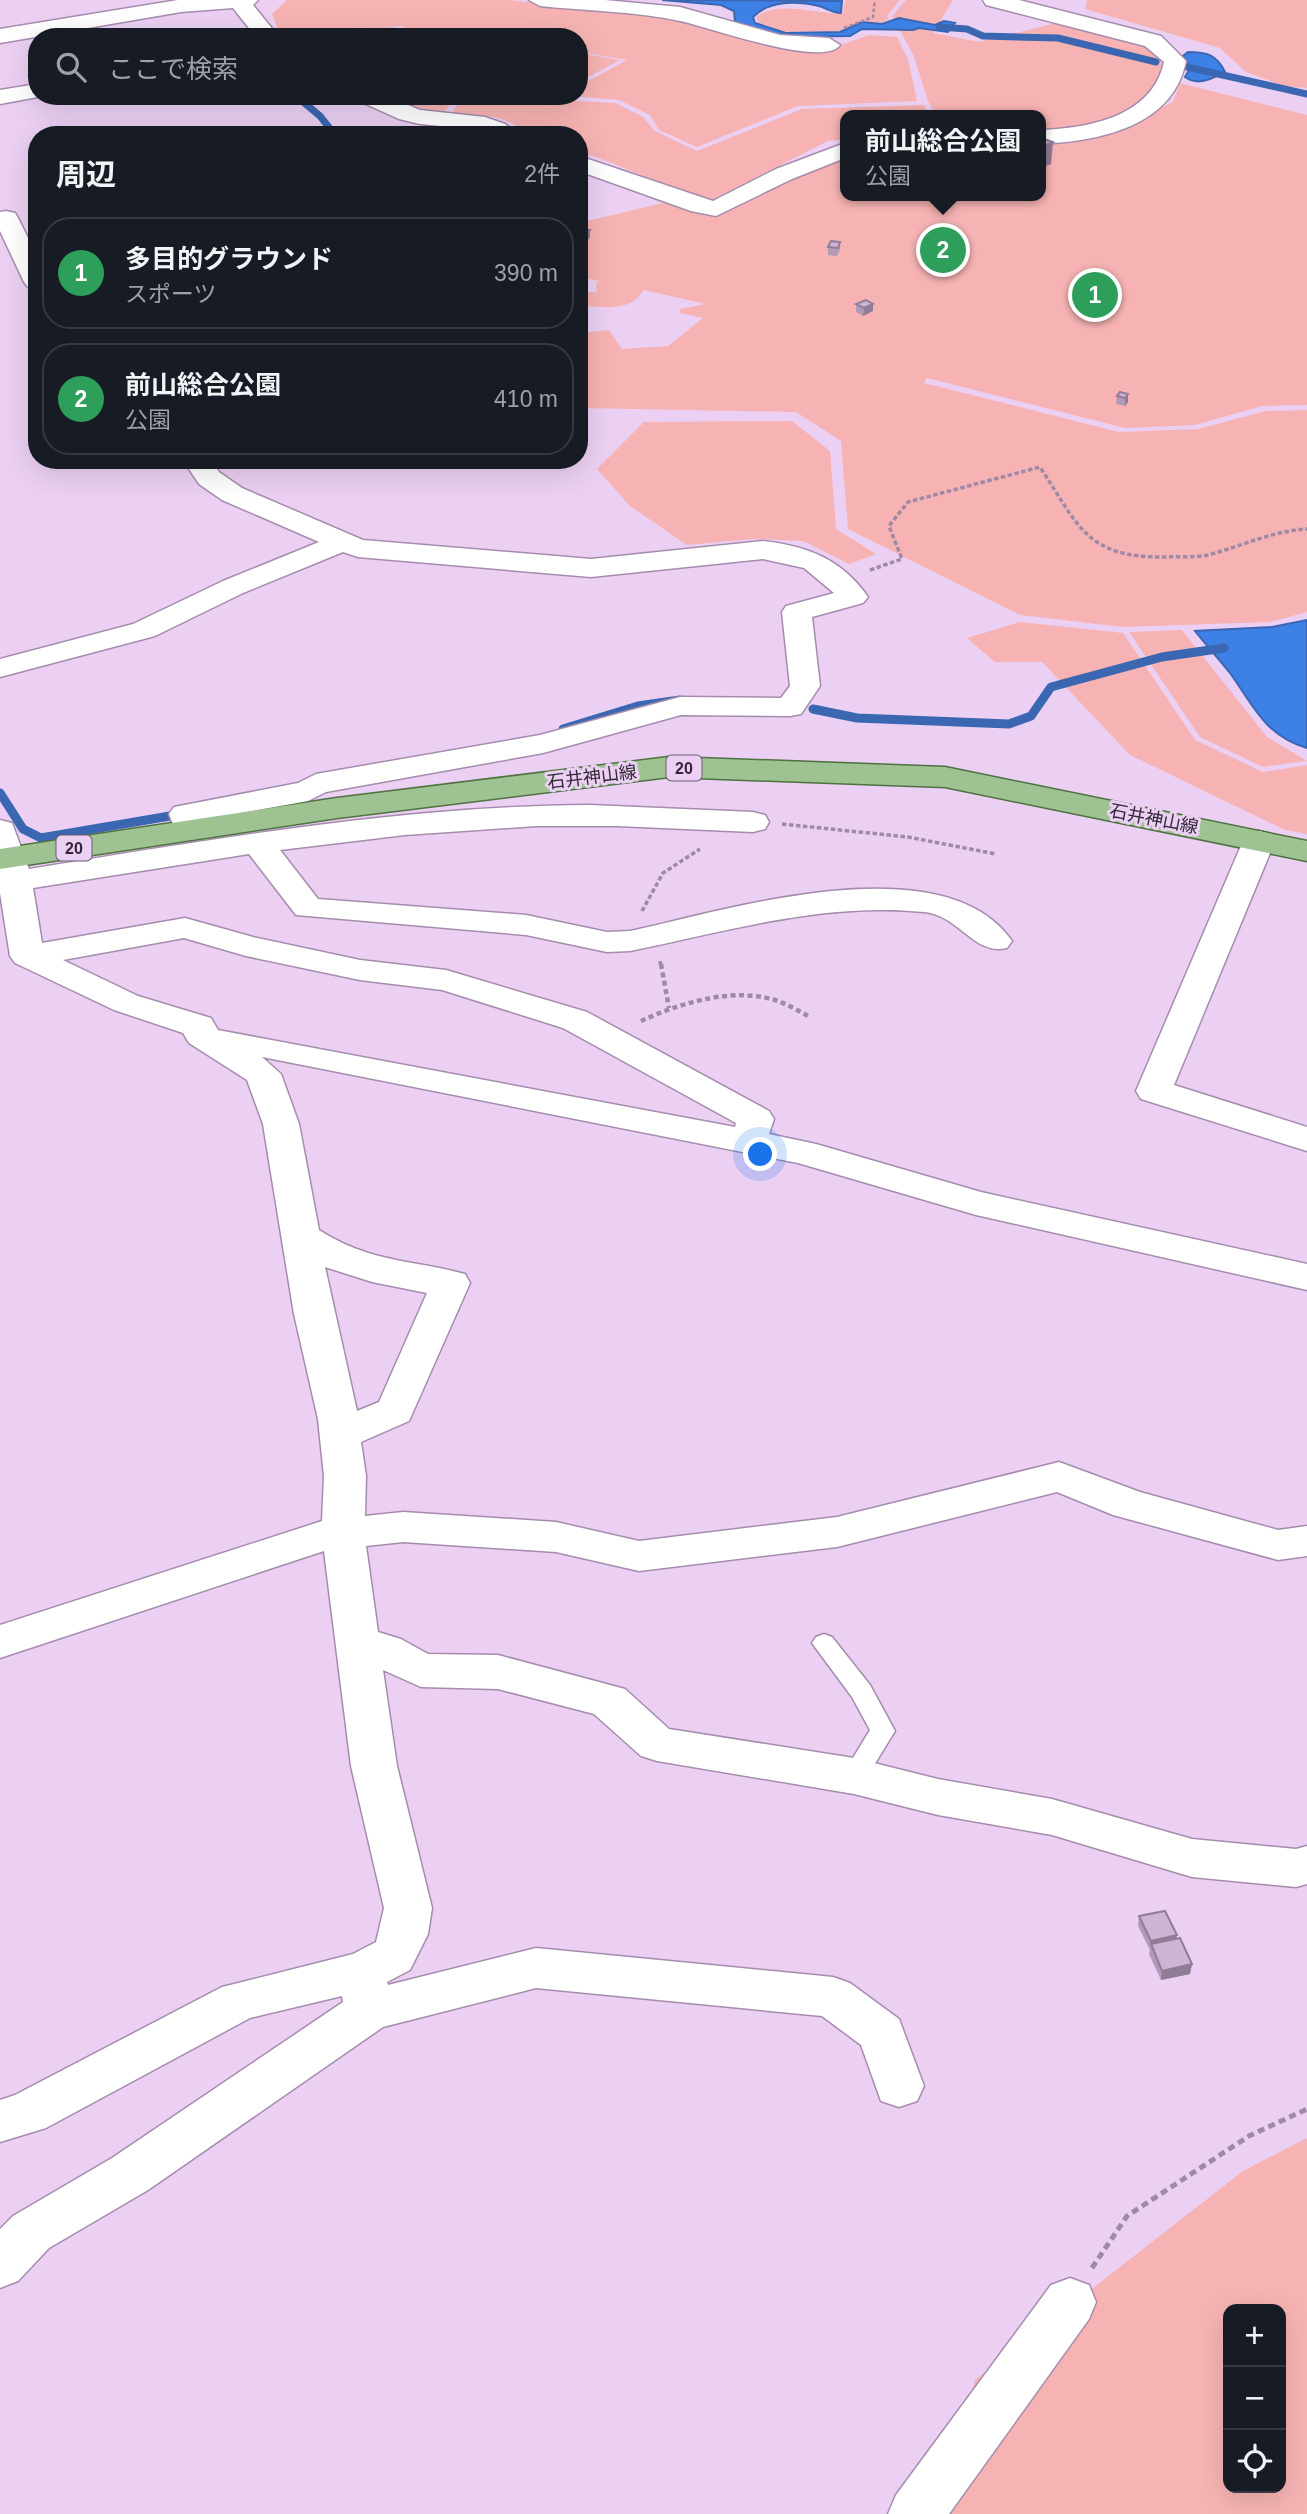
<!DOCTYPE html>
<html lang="ja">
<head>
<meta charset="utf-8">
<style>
  :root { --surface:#171b24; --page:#20242c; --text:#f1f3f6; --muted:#9ea1a6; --line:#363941; --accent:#b45309 }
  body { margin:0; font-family:Helvetica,"Noto Sans JP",sans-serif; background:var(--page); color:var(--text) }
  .controls { position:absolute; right:21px; bottom:21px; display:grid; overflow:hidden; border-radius:14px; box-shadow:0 7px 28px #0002 }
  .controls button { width:63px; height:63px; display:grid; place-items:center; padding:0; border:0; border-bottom:2px solid var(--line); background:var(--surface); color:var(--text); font:35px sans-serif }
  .you { position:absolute; left:761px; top:1155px; width:24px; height:24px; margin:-18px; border:5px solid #fff; border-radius:50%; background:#1a73e8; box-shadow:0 0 0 10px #1a73e833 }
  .badge { display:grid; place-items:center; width:46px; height:46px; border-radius:50%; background:var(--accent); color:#fff; font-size:23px; font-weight:700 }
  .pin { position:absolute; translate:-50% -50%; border:4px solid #fff; box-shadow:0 2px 7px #0006 }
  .popup { position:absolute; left:840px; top:110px; width:206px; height:91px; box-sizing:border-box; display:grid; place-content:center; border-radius:14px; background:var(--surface); filter:drop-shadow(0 2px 5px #0005); font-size:23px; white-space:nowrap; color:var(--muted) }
  .popup b { font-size:26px; color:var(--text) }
  .popup::after { content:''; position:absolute; left:50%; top:100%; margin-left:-14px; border:14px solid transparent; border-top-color:var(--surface) }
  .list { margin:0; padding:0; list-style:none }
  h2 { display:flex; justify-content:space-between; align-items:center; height:91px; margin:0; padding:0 28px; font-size:30px }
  h2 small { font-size:23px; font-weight:400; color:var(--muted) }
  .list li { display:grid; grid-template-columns:46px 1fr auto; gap:21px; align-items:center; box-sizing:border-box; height:112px; margin:0 14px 14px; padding:0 14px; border:2px solid var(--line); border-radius:28px }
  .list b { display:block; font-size:26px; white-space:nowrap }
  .list p { margin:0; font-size:23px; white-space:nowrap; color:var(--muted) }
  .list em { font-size:23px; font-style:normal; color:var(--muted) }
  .icon { flex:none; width:38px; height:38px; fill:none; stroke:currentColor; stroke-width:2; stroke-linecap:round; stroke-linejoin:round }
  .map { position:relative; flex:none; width:1307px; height:2514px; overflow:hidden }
  .search { position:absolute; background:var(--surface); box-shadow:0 7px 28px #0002; left:28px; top:28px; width:560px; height:77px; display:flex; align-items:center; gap:18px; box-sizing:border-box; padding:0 24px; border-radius:28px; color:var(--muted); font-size:26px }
  .panel { position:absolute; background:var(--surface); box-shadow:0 7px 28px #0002; left:28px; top:126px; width:560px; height:343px; border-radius:28px }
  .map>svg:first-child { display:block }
</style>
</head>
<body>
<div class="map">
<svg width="1307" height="2514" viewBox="0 0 1307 2514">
  <rect width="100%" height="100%" fill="#ebd0f3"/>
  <g fill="#f7b3b3" fill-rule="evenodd">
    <polygon points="287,0 507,0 685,18 835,47 869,35 897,37 908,59 917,101 798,106 697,147 659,130 650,115 619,100 570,96 579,96 579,86 627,60 579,52 579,37 402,37 404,26 322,29 324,37 281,37 272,14"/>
    <path d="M845,0H900L887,16L889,19L881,23L863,21L838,31L788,32L759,23L756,17C779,0 816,14 843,14Z"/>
    <path d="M906,0H953L933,33L979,42L1065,21L1148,45L1159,57L1164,72C1160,79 1155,90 1149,95C1122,118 1076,130 1041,129V115H936L928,101L913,54L892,16Z"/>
    <polygon points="1087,0 1307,0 1307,88 1284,86 1246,72 1220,48 1085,9"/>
    <polygon points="370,27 395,27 396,37 330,37 326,31"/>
    <polygon points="579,53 620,60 579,82"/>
    <path d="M1180,83L1307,115V405L1262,406L1195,425L1125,428L927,378L924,383L1119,432L1198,429L1266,411L1307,410V612L1270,622L1123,627L1020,615L848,529L841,441L796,412L579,408V333L609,330L622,349L668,346L703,318L680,313V309L706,304L644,290C630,313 603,307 579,305V291L597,292L596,284L599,281L579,277V223L671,201L716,214L726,212L768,188L845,155V196H1041V141C1089,146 1132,123 1173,102Z"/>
    <polygon points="384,96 433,96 451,103 442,115"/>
    <path d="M446,96H561L575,101L615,103L643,117L655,131L697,151L802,109L924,105L929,115H845V139L828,141L708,202L594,156L579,154V135H528C506,113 480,115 451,115L459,101Z"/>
    <polygon points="792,421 830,451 836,529 876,554 849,564 803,541 753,539 687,545 630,506 597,469 644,422"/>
    <polygon points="1020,622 1123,633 1195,740 1263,772 1307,765 1307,834 1285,830 1130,755 1042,662 995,662 967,638"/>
    <polygon points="1182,630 1267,737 1307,761 1263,767 1200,737 1129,632"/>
    <path d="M1307,2138V2514H935L975,2380L1243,2171ZM1228,2309H1281V2488H1228Z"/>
  </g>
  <g fill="#3d81e7" stroke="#3a66b2" stroke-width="2">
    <path d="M662,0L842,1L841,13C832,13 826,8 819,6C797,1 769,0 753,17L755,23L786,33L840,32L862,22L882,24L899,18L935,25L944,21L955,23L948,32L919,28L913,30L862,29L850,36L784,37L735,22L734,11L721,5Z"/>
    <path d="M1188,52C1207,52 1217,55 1225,72C1212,78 1199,87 1185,77L1191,67L1183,56Z"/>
    <path d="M1307,620V748C1265,736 1253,705 1230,673C1219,659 1206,645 1195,631L1272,627Z"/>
  </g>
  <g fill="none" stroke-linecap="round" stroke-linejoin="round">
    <g stroke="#3a66b2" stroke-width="7">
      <polyline points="939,27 967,29 983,36 1058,38 1156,62"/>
      <polyline points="1187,67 1307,94"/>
      <polyline points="296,96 320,116 335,135"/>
    </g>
    <g stroke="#3a66b2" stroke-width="9">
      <polyline points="813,709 857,718 1009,724 1031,716 1051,687 1162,657 1224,648"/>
      <polyline points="563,729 638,706 680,700"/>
      <polyline points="0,793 23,829 41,838 170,816"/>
    </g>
    <defs>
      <polygon id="lane" points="824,1634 832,1637 870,1685 895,1731 863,1783 854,1786 845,1783 842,1776 870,1730 852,1697 812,1643 816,1637"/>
      <g id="street">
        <polygon points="178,0 258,0 253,5 279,37 256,37 233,8 181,12 0,43 0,29"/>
        <path d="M529,0H605L680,7L780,35L829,38L840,45C824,69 706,26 680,21C635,11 586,11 540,6Z"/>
        <path d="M983,0H1019L1161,36L1186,61C1173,127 1099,141 1041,144V130C1089,128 1152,117 1164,62L1145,46L986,5Z"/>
        <polygon points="37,84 37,96 43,96 0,104 0,90"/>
        <polygon points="356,96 386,96 420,110 485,117 505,124 519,135 491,135 472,129 420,124 399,119 359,101"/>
        <polygon points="845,143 845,158 792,179 716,216 691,211 579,171 579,156 713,201 776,169"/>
        <polygon points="6,211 15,213 18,218 37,256 37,290 28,287 24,282 0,231 0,212"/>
        <path d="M183,460H211L219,472L242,488L363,540L591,559L763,541C807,546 842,559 868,597L863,603L812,617L820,686L801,714L790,716L681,715L543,753L326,792L308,801L203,820L206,830L202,837L190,840L178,837L169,814L174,807L298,783L316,774L540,735L680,697L781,698L790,686L782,612L786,606L834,593L804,568L763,559L591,577L358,557L343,552L243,593L155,636L0,677V659L133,624L223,581L319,542L222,500L199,484Z"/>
        <path d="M590,805L753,812L765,815L769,822L765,829L753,832L617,826H536L405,835L280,850L318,899L526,915L607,932L630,931C727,910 944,842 1012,941L1007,948C974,956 959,915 924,912C824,902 727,931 630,951L607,952L526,935L296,915L249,854L33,888L42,943L185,918L253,937L360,960L446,970L587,1012L769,1111L774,1119L769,1134L816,1144L981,1192L1307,1264V1290L976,1215L798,1163L262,1057L281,1074L299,1124L319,1230C371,1263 409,1259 465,1274L470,1283L409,1421L361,1442L366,1476L365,1516L403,1512L556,1522L639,1541L837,1517L1059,1462L1140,1492L1278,1530L1307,1526V1556L1278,1560L1113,1515L1057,1492L837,1547L639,1571L556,1552L403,1542L366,1546L378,1632L401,1639L428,1654L498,1655L625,1689L669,1729L854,1758L938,1779L1052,1799L1192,1839L1296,1849L1307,1846V1884L1296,1887L1192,1877L1052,1835L938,1815L854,1794L657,1761L641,1756L594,1714L498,1689L421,1687L383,1670L397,1766L432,1908L428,1934L410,1970L387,1982L388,1985L536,1948L833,1977L850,1983L899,2019L924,2086L917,2101L899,2107L881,2101L861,2045L822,2016L536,1988L383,2027L148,2190L49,2248L18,2281L0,2288V2229L13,2216L112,2158L343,2002L342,1996L250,2018L46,2128L0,2142V2100L15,2095L222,1987L353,1954L376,1942L384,1908L351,1766L324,1551L0,1658V1625L322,1521L324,1476L318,1419L294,1314L263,1124L247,1080L189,1043L183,1033L114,1010L15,963L10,956L0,893V820L12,823L29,869C215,839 402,806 590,805ZM184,938L246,956L360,980L442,990L563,1028L736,1123L735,1127L218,1030L211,1018L138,996L63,960ZM325,1267L372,1282L427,1293L379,1402L357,1411Z"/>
        <polygon points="1259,831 1271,834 1275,841 1174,1085 1307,1127 1307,1151 1141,1099 1136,1091 1243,841 1247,834"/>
        <polygon points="1070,2278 1089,2285 1096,2302 1089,2319 949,2514 888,2514 896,2495 1051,2285"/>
      </g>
      <polygon id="primary" points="669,757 945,767 1307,841 1307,861 945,787 669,777 337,818 0,869 0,849 337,798"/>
    </defs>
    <use href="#lane" stroke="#a58cad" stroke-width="3"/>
    <use href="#street" stroke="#a58cad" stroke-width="3"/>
    <use href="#primary" stroke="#4e7241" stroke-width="3"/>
    <polyline stroke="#9e8aa4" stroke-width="2.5" stroke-dasharray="3.5 2.5" stroke-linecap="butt" points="844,28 873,17 875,0"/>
    <g stroke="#9e8aa4" stroke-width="3.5" stroke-dasharray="4.5 2.5" stroke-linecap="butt">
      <path d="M870,570L902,559L889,526L908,502L1040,467C1079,526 1086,558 1165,557C1179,556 1195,558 1208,555C1242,546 1272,531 1307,529"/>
      <polyline points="782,824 908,837 996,854"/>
      <polyline points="642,911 663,873 700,849"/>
      <polyline points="660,961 661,966"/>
    </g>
    <g stroke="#9e8aa4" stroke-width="4.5" stroke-dasharray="5 3.5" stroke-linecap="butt">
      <polyline points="661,964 669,1008"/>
      <path d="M641,1021C680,1003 732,987 775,1000C787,1004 799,1011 810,1017"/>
    </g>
    <polyline stroke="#9e8aa4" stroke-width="5" stroke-dasharray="7 4.5" stroke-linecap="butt" points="1092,2268 1127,2216 1249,2136 1307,2109"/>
    <use href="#lane" fill="#fff" fill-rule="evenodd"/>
    <use href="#street" fill="#fff" fill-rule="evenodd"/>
    <use href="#primary" fill="#9ec291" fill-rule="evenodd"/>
  </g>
  <g fill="#b09ab7">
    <polygon points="579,229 590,230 590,237 587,241 579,240"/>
    <polygon points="840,242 840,250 837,256 828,255 828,247"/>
    <polygon points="856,304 873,311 863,316 856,312"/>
    <polygon points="1128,394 1128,402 1125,406 1116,404 1117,396"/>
    <polygon points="1139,1916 1176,1939 1192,1964 1190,1974 1161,1980 1149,1954 1150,1950 1138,1926"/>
  </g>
  <g fill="#907d95">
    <polygon points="1044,133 1043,146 1053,142 1051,164 1041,168 1041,134"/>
    <polygon points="590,230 590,237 587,241 587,233"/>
    <polygon points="873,304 873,311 863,316 864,308"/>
    <polygon points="1128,394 1128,402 1125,406 1125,398"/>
    <polygon points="1177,1935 1175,1945 1151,1944 1151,1941"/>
    <polygon points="1192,1964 1190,1974 1161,1980 1162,1971"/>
  </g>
  <g fill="#cdb3d5" stroke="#907d95" stroke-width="2">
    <polygon points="1041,138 1053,142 1041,147"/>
    <polygon points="580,228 590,230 587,233 579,232"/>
    <polygon points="831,241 840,242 838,248 828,247"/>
    <polygon points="866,300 873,304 864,308 856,304"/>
    <polygon points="1120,392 1128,394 1125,398 1117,396"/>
    <polygon points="1165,1911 1177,1935 1151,1941 1139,1916"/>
    <polygon points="1180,1938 1192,1964 1162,1971 1151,1944"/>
  </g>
  <g text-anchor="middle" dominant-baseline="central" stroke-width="6" stroke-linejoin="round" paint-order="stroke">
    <g fill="#ebd0f3" stroke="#6a5a6e" stroke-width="2">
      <rect x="666.5" y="755.5" width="35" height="25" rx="5"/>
      <rect x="56.5" y="835.5" width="35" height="25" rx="5"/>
    </g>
    <g font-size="16" font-weight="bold" fill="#322835">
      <text x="684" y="768">20</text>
      <text x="74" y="848">20</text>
    </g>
    <g font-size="18" fill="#322835" stroke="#ebd0f3">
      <text transform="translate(592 777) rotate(-7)">石井神山線</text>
      <text transform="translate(1154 819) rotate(11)">石井神山線</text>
    </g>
  </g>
</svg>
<div class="controls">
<button>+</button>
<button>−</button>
<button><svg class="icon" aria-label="locate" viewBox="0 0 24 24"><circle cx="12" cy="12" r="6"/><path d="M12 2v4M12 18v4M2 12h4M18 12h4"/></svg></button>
</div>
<div class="you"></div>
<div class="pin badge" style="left:1095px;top:295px;background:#2e9e5b">1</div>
<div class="pin badge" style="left:943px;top:250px;background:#2e9e5b">2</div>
<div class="popup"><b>前山総合公園</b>公園</div>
<div class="search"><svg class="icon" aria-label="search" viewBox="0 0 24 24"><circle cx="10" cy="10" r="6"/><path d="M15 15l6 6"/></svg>ここで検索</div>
<section class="panel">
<h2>周辺<small>2件</small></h2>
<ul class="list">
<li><span class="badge" style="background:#2e9e5b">1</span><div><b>多目的グラウンド</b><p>スポーツ</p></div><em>390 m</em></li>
<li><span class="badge" style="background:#2e9e5b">2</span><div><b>前山総合公園</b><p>公園</p></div><em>410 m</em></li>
</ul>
</section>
</div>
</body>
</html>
